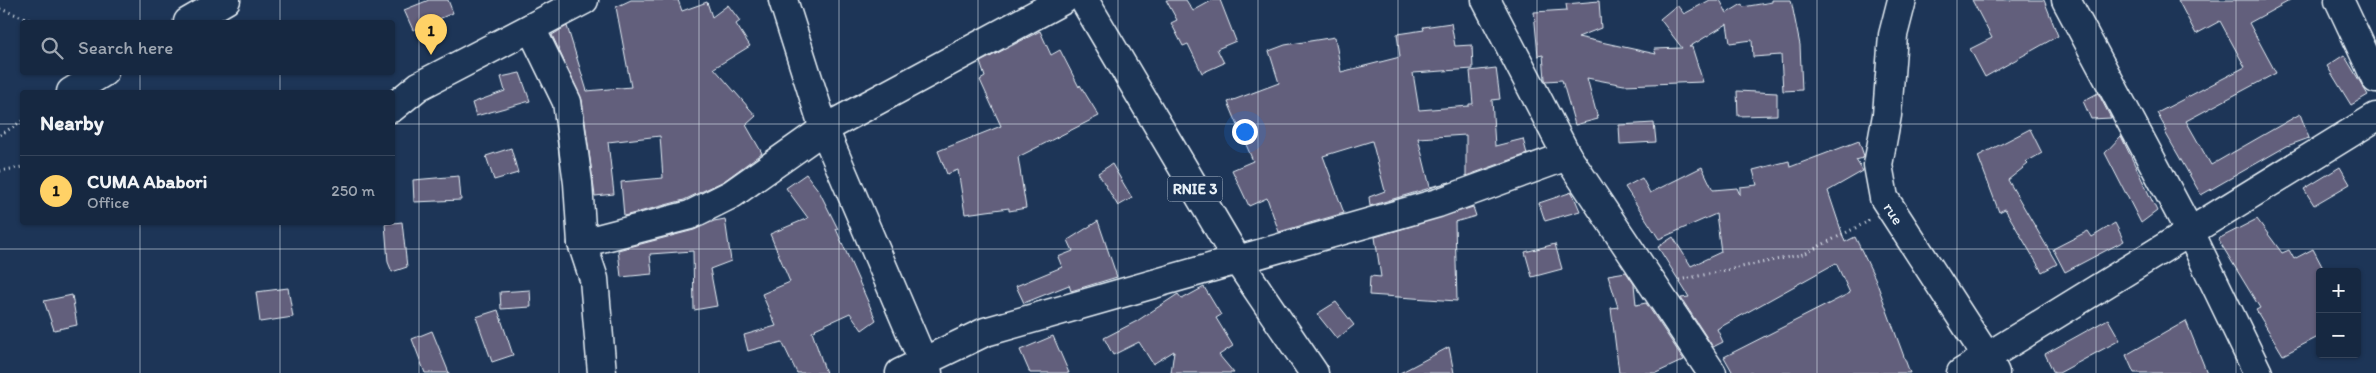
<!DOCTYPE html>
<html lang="en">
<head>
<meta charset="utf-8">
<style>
  :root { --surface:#162841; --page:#1f3048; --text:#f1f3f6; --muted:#9ea6b1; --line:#35445a; --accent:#ffd166 }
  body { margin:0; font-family:Itim,sans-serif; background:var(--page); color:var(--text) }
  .controls { position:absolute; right:15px; bottom:15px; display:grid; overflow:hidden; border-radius:5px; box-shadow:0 1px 4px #0004 }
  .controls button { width:45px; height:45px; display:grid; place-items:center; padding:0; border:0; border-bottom:1px solid var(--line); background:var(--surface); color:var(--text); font:25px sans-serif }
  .you { position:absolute; left:1244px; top:131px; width:18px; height:18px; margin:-12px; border:4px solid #fff; border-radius:50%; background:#1a73e8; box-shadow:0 0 0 8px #1a73e833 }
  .badge { display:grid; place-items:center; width:32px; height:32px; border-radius:50%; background:var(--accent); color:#111; font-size:16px; font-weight:700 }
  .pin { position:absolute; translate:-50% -41px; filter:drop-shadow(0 1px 2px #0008) }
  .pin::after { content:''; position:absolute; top:26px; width:18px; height:15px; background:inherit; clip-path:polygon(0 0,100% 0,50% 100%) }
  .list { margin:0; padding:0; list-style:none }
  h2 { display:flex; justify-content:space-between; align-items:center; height:65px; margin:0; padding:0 20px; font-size:21px }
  h2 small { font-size:16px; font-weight:400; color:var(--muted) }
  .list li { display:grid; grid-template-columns:32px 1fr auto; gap:15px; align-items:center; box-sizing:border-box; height:70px; padding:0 20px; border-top:1px solid var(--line) }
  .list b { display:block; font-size:19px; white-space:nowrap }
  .list p { margin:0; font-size:16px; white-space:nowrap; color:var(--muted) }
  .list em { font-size:16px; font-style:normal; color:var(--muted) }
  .icon { flex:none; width:28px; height:28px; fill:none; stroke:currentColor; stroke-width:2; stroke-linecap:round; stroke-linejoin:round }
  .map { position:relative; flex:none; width:2376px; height:373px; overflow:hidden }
  .search { position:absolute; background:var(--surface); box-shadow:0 1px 4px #0004; left:20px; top:20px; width:375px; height:55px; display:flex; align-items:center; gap:12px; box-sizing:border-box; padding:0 18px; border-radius:5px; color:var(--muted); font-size:19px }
  .panel { position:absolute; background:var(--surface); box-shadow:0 1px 4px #0004; left:20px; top:90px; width:375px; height:135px; border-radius:5px }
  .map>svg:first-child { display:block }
</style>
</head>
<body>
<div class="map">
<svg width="2376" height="373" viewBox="0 0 2376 373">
  <rect width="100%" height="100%" fill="#1d3557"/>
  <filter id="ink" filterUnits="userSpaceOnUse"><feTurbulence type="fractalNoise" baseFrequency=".02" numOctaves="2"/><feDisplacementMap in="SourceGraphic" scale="10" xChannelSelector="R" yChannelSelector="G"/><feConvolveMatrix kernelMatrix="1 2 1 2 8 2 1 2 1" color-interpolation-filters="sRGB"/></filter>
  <g filter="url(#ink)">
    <g fill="#625e7c" stroke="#e8f1f8">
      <polygon points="429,0 448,0 453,13 413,30 404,10"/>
      <polygon points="631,0 678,0 682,11 707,2 712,17 728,5 740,21 736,24 750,46 714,68 756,116 746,125 762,153 724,181 684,200 624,216 621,182 663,178 660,136 608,142 614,194 595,196 582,100 552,35 567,26 587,91 631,87 616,7"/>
      <polygon points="1166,0 1186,0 1193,11 1213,0 1220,0 1236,41 1217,49 1224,63 1202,73 1188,44 1183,46 1171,23 1177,20"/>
      <polygon points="1710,0 1720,0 1727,13 1742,4 1743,7 1772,2 1772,0 1791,0 1800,45 1802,90 1783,91 1781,55 1753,57 1752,40 1730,43 1727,24 1689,47 1692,47 1703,82 1624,85 1587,78 1598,119 1575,125 1562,80 1546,81 1545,79 1543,55 1538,56 1534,12 1567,10 1566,4 1599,1 1601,28 1578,37 1656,54 1654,49 1682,48 1660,19 1677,5 1684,14"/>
      <polygon points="1972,0 2044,0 2058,36 1985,77 1970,49 1992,38"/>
      <polygon points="2178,0 2291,0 2249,23 2276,73 2186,121 2211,165 2300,114 2309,138 2287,146 2201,195 2165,132 2167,131 2157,113 2245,67 2220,21 2196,34"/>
      <polygon points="1451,23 1455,46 1472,45 1473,69 1413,73 1419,110 1469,106 1469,104 1473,104 1470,71 1496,68 1500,99 1492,100 1495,146 1523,139 1527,154 1466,176 1466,135 1418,138 1430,187 1450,182 1370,206 1369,197 1385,191 1372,141 1323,156 1344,213 1279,232 1267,198 1249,206 1232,170 1253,161 1228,102 1279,83 1269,51 1285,45 1335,37 1341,72 1400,57 1397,34 1424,30 1423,27"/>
      <polygon points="1040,31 1051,55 1060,50 1079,87 1080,85 1099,116 1018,157 1026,208 1009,211 1009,208 965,214 958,170 947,174 938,151 1001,126 980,80 985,77 980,62"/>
      <polygon points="2344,55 2368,95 2351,105 2327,66"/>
      <polygon points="520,73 530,101 476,116 472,103 505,91 501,77"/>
      <polygon points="1737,91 1777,93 1777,115 1738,116"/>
      <polygon points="2098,93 2111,118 2091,119 2083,101"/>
      <polygon points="1654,123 1656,142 1620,144 1619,125"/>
      <polygon points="2030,129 2042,153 2026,162 2028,164 2008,180 2057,264 2042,272 2005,209 1999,212 1978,156"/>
      <polygon points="2121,136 2157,211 2141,223 2105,153"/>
      <polygon points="1859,141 1864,156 1863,158 1856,160 1863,171 1828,191 1845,242 1855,237 1875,278 1910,373 1733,373 1724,357 1850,293 1836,263 1717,329 1723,342 1713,347 1681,298 1689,297 1658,247 1673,237 1691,266 1721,252 1716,214 1659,239 1625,187 1642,178 1650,193 1702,167 1713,190 1737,188 1740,195 1740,187 1757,185 1753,170 1789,161 1790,167"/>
      <polygon points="511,148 518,173 494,180 486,156"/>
      <polygon points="1112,164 1132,198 1118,206 1098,173"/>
      <polygon points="2340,167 2350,184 2314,205 2304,189"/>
      <polygon points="806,174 819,191 838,229 836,229 876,320 862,330 850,313 815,329 816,330 812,332 826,373 797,373 782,342 748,351 744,335 776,326 762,294 790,282 770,234 808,218 786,188"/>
      <polygon points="459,176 461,200 414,202 413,180"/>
      <polygon points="1572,192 1580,211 1545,221 1539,203"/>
      <polygon points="1473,207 1476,216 1455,222 1457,301 1369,295 1370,276 1381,277 1375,237"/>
      <polygon points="725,219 731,261 710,269 717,306 694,310 693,251 650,254 652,274 621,277 618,250 694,230 714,221"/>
      <polygon points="2257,219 2282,253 2289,250 2294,259 2313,249 2324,270 2320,272 2320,336 2283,355 2256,310 2260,308 2218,239"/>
      <polygon points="1098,221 1117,277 1071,291 1069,285 1024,303 1016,286 1062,267 1058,257 1073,251 1068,240"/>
      <polygon points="402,222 407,267 392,272 388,262 385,224"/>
      <polygon points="2115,223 2124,241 2065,272 2053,249 2088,231 2092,237"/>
      <polygon points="1555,244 1562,269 1532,277 1525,252"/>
      <polygon points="1626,272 1634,284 1636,305 1646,303 1684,360 1656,373 1619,373 1611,308 1618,307 1608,275"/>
      <polygon points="1204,287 1221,315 1216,318 1233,346 1219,355 1234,373 1171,373 1174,351 1153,364 1139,342 1113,355 1104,338 1137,321 1178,294 1182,299"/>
      <polygon points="288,288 293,317 260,322 256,292"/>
      <polygon points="530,290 531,307 501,309 500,292"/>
      <polygon points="72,295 77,325 54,330 44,301"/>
      <polygon points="1336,302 1354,325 1337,339 1317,314"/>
      <polygon points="498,310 513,355 492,362 476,317"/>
      <polygon points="2108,319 2120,340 2059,373 2054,373 2045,354"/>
      <polygon points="2186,321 2207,373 2134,373 2126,355"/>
      <polygon points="432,331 449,373 425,373 412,339"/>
      <polygon points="1053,336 1069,373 1030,373 1020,350"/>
      <polygon points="1449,347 1454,373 1400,373"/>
    </g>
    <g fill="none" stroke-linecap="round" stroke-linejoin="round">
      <defs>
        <g id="minor">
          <polyline points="783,0 824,129 928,373"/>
          <polyline points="1486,0 1567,156 1712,373"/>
          <path id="s1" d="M1902,0L1893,35L1887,115L1878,165L1884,198L1987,357L1995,373"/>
          <polyline points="2066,0 2190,232 2258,373"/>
          <polyline points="2339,0 2376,79"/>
          <polyline points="188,22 226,0"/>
          <polyline points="531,28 567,102 578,183 582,243 594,279 602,373"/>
          <polyline points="71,92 104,72"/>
          <polyline points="392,108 419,86 584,0"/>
          <polyline points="582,243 690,215 732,194 824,129 1063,0"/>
          <polyline points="900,373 985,332 1438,203 1567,156"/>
          <polyline points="1961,373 2376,117"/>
        </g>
        <polyline id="highway" points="1084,0 1238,261 1314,373"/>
      </defs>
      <use href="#minor" stroke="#e8f1f8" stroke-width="31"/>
      <use href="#highway" stroke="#e8f1f8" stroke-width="31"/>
      <g stroke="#e8f1f8" stroke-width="3" stroke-dasharray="1 4" stroke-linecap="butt">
        <polyline points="0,9 37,22"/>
        <polyline points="0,135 22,121"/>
        <polyline points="0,171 22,167"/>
        <polyline points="1679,280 1804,254 1867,222 1870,218"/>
      </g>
      <use href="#minor" stroke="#1d3557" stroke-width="28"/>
      <use href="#highway" stroke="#1d3557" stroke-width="28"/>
    </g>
  </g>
  <path fill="none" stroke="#e8f1f8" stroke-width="1" stroke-opacity="0.55" d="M140,0V22M280,0V22M419,0V373M559,0V373M699,0V373M839,0V373M978,0V373M1118,0V373M1258,0V373M1398,0V373M1537,0V373M1677,0V373M1817,0V373M1957,0V373M2096,0V373M2236,0V373M140,72V92M280,72V92M0,124H22M392,124H2376M140,222V373M280,222V373M0,249H2376"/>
  <g text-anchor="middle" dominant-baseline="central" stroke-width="4" stroke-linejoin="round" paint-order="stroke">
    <rect fill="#1d3557" stroke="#abb9c8" stroke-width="1" x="1167.5" y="176.5" width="55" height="25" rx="4"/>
    <g font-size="15" font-weight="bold" fill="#e8f1f8">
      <text x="1195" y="189">RNIE 3</text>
    </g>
    <g font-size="16" fill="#e8f1f8" stroke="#1d3557">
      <text stroke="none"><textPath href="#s1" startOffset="219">rue</textPath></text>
    </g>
  </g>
</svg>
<div class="controls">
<button>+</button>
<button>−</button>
</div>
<div class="you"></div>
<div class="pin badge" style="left:431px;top:55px">1</div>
<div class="search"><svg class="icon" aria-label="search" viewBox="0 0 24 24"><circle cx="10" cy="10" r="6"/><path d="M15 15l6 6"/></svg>Search here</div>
<section class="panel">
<h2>Nearby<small></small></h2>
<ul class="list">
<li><span class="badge">1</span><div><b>CUMA Ababori</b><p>Office</p></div><em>250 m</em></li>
</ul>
</section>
</div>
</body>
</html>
